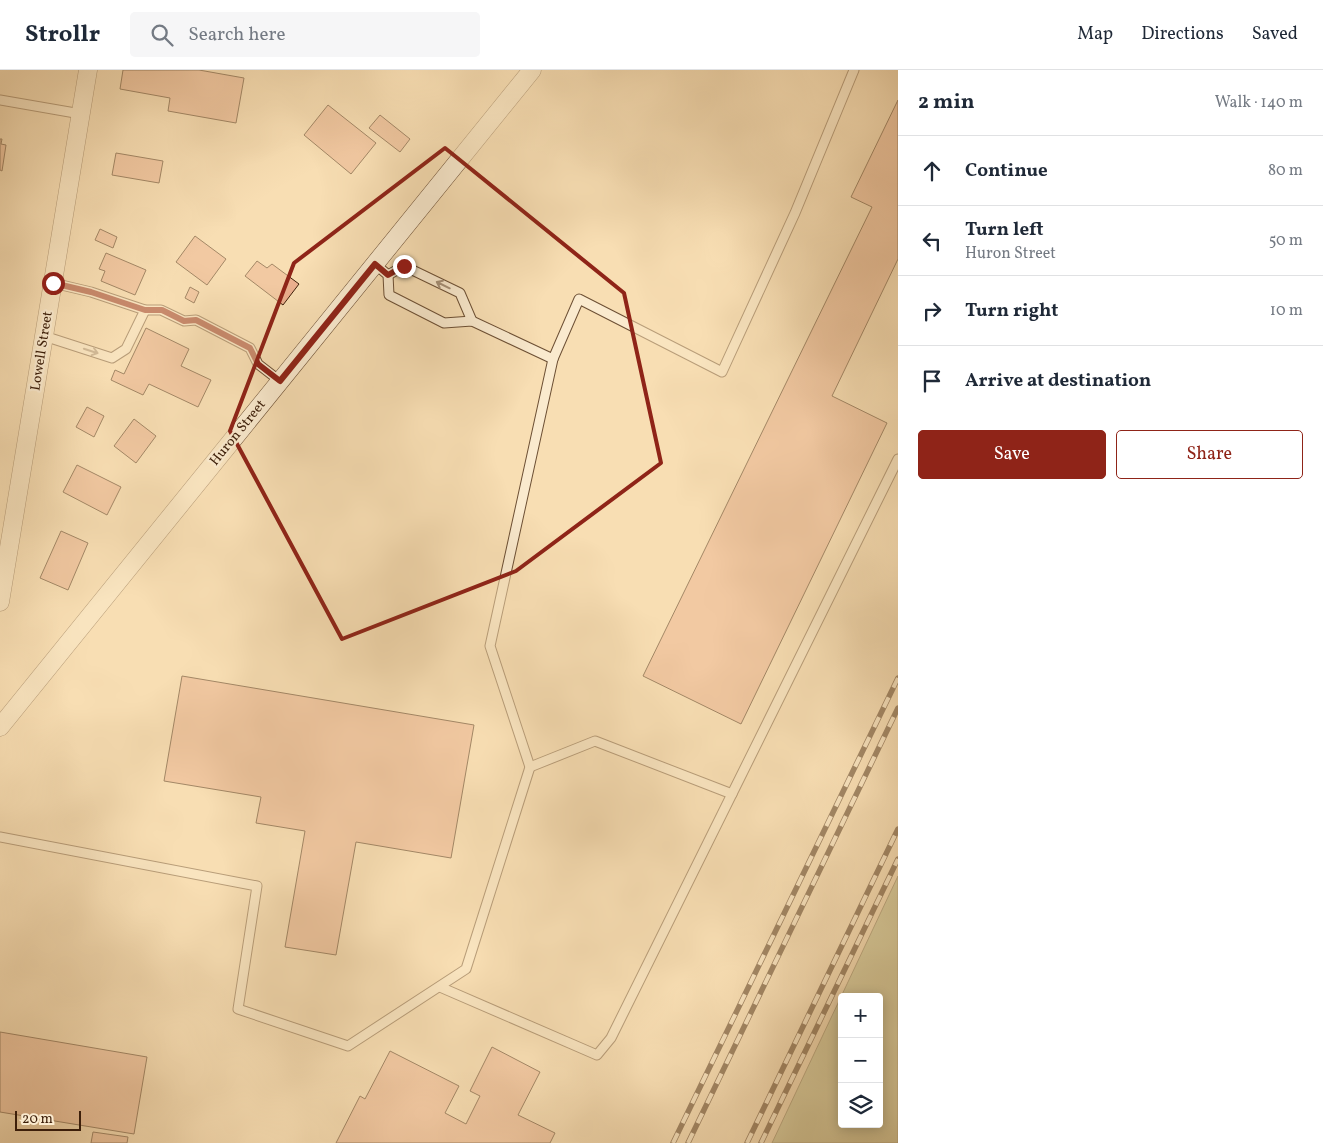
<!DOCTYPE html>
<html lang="en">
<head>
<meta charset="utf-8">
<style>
  :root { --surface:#fff; --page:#f6f6f7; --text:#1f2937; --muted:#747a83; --line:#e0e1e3; --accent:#8f2418 }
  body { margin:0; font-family:Vollkorn,serif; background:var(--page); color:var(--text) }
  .controls { position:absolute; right:15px; bottom:15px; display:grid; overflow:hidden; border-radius:5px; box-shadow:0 2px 12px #0003 }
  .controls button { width:45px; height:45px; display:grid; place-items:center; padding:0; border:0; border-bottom:1px solid var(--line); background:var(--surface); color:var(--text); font:25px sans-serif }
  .scale { position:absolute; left:15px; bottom:12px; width:66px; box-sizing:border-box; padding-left:5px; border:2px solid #3d1f0a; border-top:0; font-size:14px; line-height:18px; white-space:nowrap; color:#3d1f0a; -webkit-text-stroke:4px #faeace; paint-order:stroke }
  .stop { position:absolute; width:15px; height:15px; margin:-11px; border:4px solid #8f2418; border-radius:50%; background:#fff }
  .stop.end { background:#8f2418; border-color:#fff; box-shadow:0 1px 5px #0008 }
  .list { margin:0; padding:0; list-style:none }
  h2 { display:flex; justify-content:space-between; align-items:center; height:65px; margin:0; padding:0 20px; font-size:21px }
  h2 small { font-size:16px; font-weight:400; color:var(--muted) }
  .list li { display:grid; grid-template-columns:32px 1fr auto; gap:15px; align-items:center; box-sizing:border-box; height:70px; padding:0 20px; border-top:1px solid var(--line) }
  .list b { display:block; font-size:19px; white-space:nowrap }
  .list p { margin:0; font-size:16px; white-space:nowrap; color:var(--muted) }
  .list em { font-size:16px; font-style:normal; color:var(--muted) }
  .actions { display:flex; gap:10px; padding:15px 20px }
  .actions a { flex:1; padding:11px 0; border:1px solid var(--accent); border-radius:5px; text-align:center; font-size:18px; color:var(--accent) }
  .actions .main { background:var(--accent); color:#fff }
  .icon { flex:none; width:28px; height:28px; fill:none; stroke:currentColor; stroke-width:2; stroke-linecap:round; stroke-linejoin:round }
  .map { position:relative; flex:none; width:898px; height:1073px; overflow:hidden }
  header { display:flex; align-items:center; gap:30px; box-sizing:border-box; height:70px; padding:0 25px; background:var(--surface); border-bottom:1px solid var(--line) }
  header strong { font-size:24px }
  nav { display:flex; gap:28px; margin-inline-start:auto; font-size:18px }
  .search { width:350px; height:45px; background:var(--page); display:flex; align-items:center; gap:12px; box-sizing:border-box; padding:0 18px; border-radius:5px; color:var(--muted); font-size:19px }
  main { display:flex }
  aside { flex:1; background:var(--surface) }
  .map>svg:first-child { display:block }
</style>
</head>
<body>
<header>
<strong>Strollr</strong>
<div class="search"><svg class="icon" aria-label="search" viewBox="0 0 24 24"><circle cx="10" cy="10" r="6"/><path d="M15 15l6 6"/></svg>Search here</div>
<nav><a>Map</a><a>Directions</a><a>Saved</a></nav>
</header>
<main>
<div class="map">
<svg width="898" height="1073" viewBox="0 0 898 1073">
  <rect width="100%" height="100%" fill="#f8deb3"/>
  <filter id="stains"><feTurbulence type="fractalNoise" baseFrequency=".004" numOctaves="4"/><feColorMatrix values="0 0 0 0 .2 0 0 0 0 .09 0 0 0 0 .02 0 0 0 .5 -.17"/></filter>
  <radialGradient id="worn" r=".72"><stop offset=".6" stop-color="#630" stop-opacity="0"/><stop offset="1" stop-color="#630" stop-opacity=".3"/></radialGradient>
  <path fill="#bcc18d" stroke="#7c704c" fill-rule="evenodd" d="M898,806V1073H772ZM842,927H879V1054H842Z"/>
  <g fill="#ebaf8e" stroke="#3d1f0a">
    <polygon points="123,0 199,0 244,8 236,53 168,41 170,28 120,19"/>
    <polygon points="898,30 898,189 832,326 887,353 741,654 643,606 872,137 851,127"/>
    <polygon points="328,35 376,73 351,104 304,65"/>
    <polygon points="380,45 410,69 400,82 369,58"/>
    <polygon points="0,69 2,69 1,74 6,75 2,101 0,100"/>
    <polygon points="116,83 163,91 159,113 112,105"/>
    <polygon points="100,159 117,167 113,178 95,170"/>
    <polygon points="195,166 226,189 207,215 176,192"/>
    <polygon points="106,183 146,200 135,225 101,211 105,201 99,199"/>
    <polygon points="257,191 267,198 272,194 299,214 283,235 245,206"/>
    <polygon points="190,217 199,222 194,233 185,228"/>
    <polygon points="146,258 189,279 181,296 211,310 198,337 149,314 143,325 111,310 115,300 124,304"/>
    <polygon points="87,337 104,346 94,367 76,357"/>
    <polygon points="134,349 156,366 136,393 114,376"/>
    <polygon points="77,395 121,417 107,445 63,422"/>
    <polygon points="61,461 88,473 68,520 40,508"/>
    <polygon points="182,606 474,655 451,788 356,772 336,885 285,877 305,761 256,753 261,727 164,711"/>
    <polygon points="0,962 147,987 134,1064 0,1042"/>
    <polygon points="492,977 540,1002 518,1045 555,1063 550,1073 336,1073 360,1026 365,1029 390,981 459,1016 445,1043 466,1054 480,1026 470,1021"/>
    <polygon points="93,1062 128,1067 127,1073 91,1073"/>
  </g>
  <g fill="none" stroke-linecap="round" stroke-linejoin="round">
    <defs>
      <g id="lane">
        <polyline points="0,30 81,44"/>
        <polyline points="375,194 388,205 389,225 444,253 472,251 553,289 579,229 722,302 795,143 854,0"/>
        <polyline points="388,205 404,196 460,223 472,251"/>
        <polyline points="53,213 91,222 145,240 161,240 184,251 196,250 250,278 258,294 280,311"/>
        <polyline points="44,266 112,288 126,279 145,240"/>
        <polyline points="530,697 595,671 732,724"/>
        <polyline points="0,767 257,816 238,939 348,976 466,899 530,697 490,576 553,289"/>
        <polyline points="440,917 597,985 611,968 898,389"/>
      </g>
      <g id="street">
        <polyline points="0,532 88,0"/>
        <polyline points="0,657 532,0"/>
      </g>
    </defs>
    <use href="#lane" stroke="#6c4f34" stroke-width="11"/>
    <use href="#street" stroke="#6c4f34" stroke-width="19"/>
    <use href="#lane" stroke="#faeace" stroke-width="9"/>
    <use href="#street" stroke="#faeace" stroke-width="18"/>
    <defs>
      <g id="rail">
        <polyline points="673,1073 898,608"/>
        <polyline points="688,1073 898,638"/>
        <polyline points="747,1073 898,759"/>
        <polyline points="761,1073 898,789"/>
      </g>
    </defs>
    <use href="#rail" stroke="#3d1f0a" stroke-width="5.5"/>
    <use href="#rail" stroke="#faeace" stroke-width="4" stroke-dasharray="11" stroke-linecap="butt"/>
  </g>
  <defs><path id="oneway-shaft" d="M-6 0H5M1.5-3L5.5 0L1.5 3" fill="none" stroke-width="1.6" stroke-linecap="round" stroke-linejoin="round" transform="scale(1.25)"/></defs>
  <g stroke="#a58f76">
    <use href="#oneway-shaft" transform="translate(443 215) rotate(-154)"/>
    <use href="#oneway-shaft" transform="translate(91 281) rotate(18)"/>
  </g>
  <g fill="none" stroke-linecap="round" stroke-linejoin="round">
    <polyline stroke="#8f2418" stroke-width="6" points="53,213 91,222 145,240 162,240 184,251 196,250 250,278 258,294 280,311 375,194 388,205 404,196"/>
  </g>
  <path d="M0 0H898V1073H0ZM445,78L624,223L661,393L516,501L342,569L230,361L294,193Z" fill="#f8deb3" fill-opacity=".55" fill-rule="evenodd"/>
  <path fill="none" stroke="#8f2418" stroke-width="4" stroke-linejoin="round" d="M445,78L624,223L661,393L516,501L342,569L230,361L294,193Z"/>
  <g text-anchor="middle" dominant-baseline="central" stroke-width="4.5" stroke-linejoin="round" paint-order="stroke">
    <g font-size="14" fill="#3d1f0a" stroke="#faeace">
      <text transform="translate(42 281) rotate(-81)">Lowell Street</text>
      <text transform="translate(238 363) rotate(-51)">Huron Street</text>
    </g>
  </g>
  <rect width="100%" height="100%" filter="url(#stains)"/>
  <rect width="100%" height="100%" fill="url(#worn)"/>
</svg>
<div class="controls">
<button>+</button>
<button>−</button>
<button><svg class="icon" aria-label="layers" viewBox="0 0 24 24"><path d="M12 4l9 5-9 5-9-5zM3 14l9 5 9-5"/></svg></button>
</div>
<div class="scale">20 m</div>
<div class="stop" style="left:53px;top:213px"></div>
<div class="stop end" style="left:404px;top:196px"></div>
</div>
<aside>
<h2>2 min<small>Walk · 140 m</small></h2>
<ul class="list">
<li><svg class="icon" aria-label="ahead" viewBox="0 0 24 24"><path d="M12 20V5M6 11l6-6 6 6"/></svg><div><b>Continue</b></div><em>80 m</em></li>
<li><svg class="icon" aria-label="left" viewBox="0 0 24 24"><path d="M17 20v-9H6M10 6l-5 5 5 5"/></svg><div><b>Turn left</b><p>Huron Street</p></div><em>50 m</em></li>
<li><svg class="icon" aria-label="right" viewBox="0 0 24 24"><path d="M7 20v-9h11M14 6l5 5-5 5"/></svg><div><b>Turn right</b></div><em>10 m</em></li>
<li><svg class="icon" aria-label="arrive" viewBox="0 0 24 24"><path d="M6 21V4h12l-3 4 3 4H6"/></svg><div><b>Arrive at destination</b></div></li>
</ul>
<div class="actions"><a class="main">Save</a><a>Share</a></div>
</aside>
</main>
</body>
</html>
